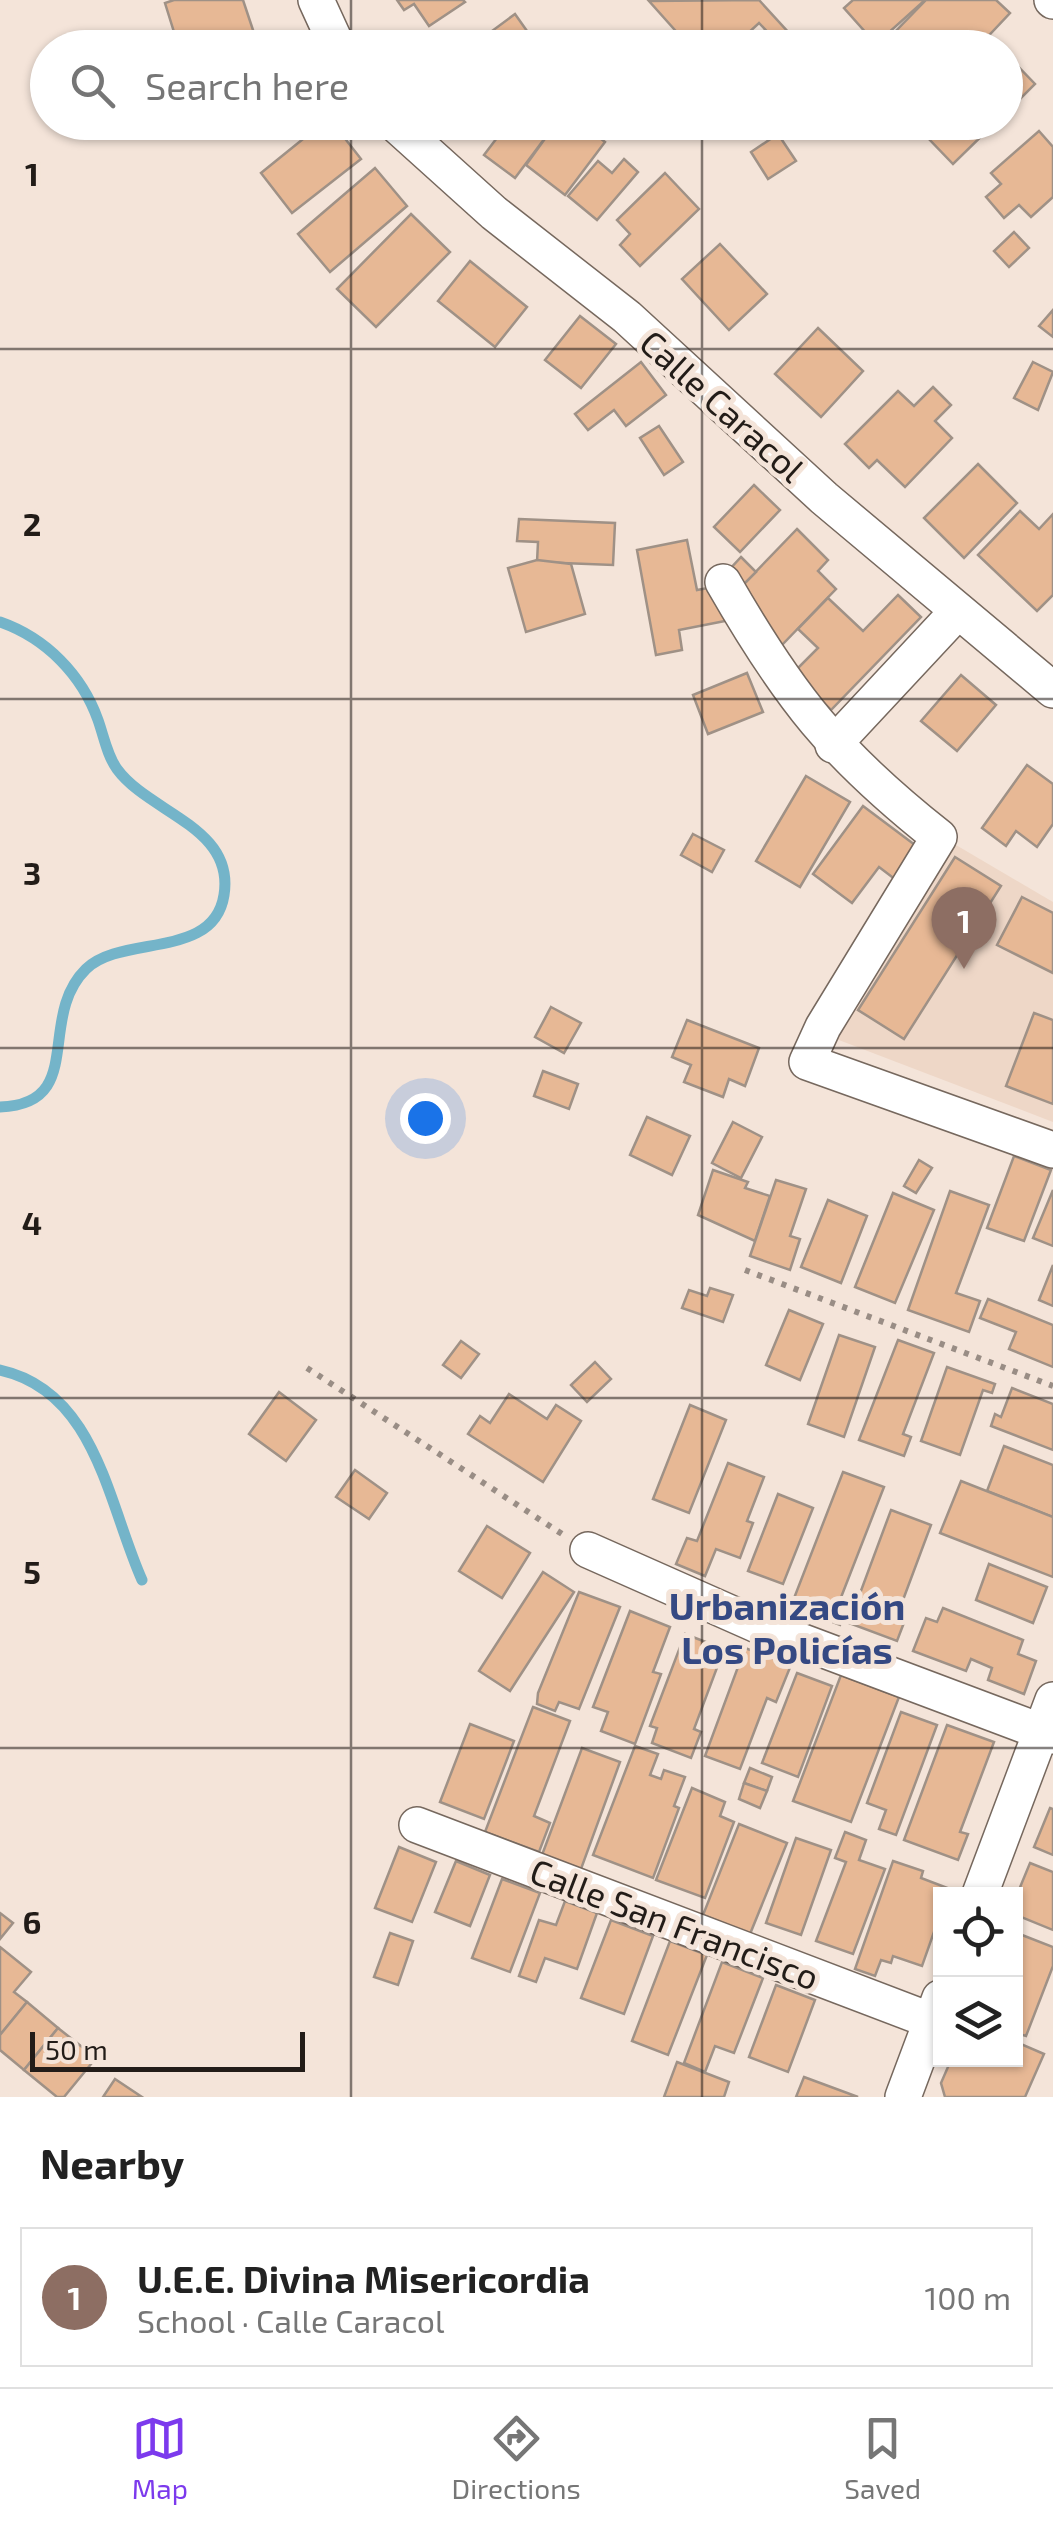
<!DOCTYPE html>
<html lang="en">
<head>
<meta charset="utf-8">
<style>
  :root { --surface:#fff; --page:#f6f6f6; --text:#222; --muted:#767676; --line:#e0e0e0; --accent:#7c3aed }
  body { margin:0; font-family:"Exo 2",sans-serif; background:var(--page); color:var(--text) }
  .controls { position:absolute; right:30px; bottom:30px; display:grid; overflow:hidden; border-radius:0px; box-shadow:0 2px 8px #0004 }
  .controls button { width:90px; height:90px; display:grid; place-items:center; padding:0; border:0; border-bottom:2px solid var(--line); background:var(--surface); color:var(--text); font:50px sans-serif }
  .scale { position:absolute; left:30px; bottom:25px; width:275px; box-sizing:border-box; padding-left:10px; border:5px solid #221c18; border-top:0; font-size:28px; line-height:35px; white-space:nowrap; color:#221c18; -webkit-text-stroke:8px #f4e4d9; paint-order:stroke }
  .you { position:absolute; left:425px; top:1118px; width:35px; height:35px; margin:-25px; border:8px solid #fff; border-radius:50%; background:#1a73e8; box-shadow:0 0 0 15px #1a73e833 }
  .badge { display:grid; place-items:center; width:65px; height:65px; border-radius:50%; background:var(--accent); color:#fff; font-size:32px; font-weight:700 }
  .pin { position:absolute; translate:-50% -82px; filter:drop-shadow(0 2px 5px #0008) }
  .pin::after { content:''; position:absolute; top:52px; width:35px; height:30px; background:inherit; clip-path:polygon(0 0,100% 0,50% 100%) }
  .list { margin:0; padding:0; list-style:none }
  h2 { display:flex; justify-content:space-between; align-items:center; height:130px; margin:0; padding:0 40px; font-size:42px }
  h2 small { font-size:32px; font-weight:400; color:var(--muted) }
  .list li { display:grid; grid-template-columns:65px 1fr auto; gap:30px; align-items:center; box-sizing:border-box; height:140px; margin:0 20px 20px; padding:0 20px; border:2px solid var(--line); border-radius:0px }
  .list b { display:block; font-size:38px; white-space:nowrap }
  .list p { margin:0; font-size:32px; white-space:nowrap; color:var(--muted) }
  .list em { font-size:32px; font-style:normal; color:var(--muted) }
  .icon { flex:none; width:55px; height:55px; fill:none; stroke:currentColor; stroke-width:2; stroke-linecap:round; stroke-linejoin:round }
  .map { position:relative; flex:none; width:1053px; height:2097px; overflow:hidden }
  .search { position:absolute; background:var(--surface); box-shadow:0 2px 8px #0004; left:30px; right:30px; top:30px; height:110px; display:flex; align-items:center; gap:25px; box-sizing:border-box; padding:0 35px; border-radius:55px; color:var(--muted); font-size:38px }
  .sheet { height:290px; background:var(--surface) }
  nav { display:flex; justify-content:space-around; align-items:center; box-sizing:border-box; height:140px; border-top:2px solid var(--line); background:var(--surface); font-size:28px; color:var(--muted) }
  nav a { display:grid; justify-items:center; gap:5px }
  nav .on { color:var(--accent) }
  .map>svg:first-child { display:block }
</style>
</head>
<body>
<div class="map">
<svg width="1053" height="2097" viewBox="0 0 1053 2097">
  <rect width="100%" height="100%" fill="#f4e4d9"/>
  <polygon fill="#eed7c7" points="956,845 1053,902 1053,1122 831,1037"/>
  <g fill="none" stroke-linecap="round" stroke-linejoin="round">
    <g stroke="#74b4c9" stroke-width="11">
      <path d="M0,622C46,638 82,675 98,720C104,737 107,755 117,769C149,813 235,827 224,895C214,960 122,934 86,969C36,1018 87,1104 0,1107"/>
      <path d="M0,1370C96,1391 108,1504 142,1580"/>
    </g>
  </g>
  <g fill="#e7b895" stroke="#9f9186" stroke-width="2.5">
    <polygon points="174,0 243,0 257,42 239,48 179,48 165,3"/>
    <polygon points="397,0 463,0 465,2 429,26 414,4 404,10"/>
    <polygon points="759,0 789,33 778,43 759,23 732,48 691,48 649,1"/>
    <polygon points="853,0 925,0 876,44 844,8"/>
    <polygon points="926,0 996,0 1010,13 977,48 905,48 892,35"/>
    <polygon points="515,14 539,48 469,48"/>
    <polygon points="1011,59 1035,84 1006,113 1006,64"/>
    <polygon points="324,122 332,122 361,159 292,213 261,173"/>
    <polygon points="509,122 557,122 515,178 484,155"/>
    <polygon points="557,122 580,122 605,142 565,195 526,165"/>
    <polygon points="944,122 996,122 953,164 928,138"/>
    <polygon points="1039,131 1053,147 1053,197 1031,217 1019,205 1004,218 986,197 1001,184 991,173"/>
    <polygon points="778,134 796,161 768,179 751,152"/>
    <polygon points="624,159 638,172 597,220 568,196 598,161 612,173"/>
    <polygon points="375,168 407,206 330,272 298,234"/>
    <polygon points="665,173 699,209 640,266 620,245 630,234 617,220"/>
    <polygon points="411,214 450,252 376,327 337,289"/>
    <polygon points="1014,232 1029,248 1009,267 994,251"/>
    <polygon points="720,244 767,294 729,330 682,279"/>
    <polygon points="470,261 527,307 495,347 438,301"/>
    <polygon points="1053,310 1053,337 1039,326"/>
    <polygon points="580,316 616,344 581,388 545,360"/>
    <polygon points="818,328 863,371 821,417 775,374"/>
    <polygon points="641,362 666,395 626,426 614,410 588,430 575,414"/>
    <polygon points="1033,362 1053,372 1038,410 1014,398"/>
    <polygon points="933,387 951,405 935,421 952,438 905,487 877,460 869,468 845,444 898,391 914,406"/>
    <polygon points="659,426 683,462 664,475 640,438"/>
    <polygon points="978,464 1017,503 964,558 924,518"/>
    <polygon points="754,485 780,510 740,552 714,527"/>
    <polygon points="1020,511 1039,529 1053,514 1053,595 1037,611 978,555"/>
    <polygon points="519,519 615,523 613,565 537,562 538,542 517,541"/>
    <polygon points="797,529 828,560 818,571 836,589 781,646 744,584"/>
    <polygon points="687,540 697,590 719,586 725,621 679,630 682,650 656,655 637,550"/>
    <polygon points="741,557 756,572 744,584 729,570"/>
    <polygon points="537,560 571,564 585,614 526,632 508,568"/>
    <polygon points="898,595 921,617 831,710 793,673 818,648 798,629 828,598 863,631"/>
    <polygon points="747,673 763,712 708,734 693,695"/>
    <polygon points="961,675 996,705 957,751 921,721"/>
    <polygon points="1027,765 1053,784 1053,824 1037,847 1016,831 1006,846 982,828"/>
    <polygon points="806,776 850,802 800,887 756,861"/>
    <polygon points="863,806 919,848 896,880 879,867 852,903 813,874"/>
    <polygon points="693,834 724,850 712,872 681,855"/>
    <polygon points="955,857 1001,886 904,1039 858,1010"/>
    <polygon points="1022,897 1053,913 1053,973 997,945"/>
    <polygon points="551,1007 581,1023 564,1053 535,1037"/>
    <polygon points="1034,1013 1053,1020 1053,1104 1006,1086"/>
    <polygon points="687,1020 759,1048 745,1086 729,1079 723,1097 684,1082 691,1065 672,1057"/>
    <polygon points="543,1071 578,1084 569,1109 534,1096"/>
    <polygon points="647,1117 690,1136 672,1175 630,1155"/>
    <polygon points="733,1122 762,1137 741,1178 712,1163"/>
    <polygon points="1014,1156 1051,1170 1024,1241 987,1228"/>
    <polygon points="919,1160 932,1168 916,1193 904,1186"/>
    <polygon points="713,1170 748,1182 745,1188 770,1196 755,1241 698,1215"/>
    <polygon points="776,1180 806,1189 790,1236 800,1239 790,1270 750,1256"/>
    <polygon points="1053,1190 1053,1246 1033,1238"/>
    <polygon points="950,1191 989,1205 956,1293 980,1301 969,1332 908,1310"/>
    <polygon points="893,1193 934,1210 895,1303 855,1287"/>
    <polygon points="828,1200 867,1216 841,1283 801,1267"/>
    <polygon points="1053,1265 1053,1306 1039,1300"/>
    <polygon points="710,1288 733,1295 723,1322 682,1308 689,1290 707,1296"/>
    <polygon points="988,1299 1053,1325 1053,1367 1009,1349 1016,1332 980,1318"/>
    <polygon points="789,1310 823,1324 800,1380 766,1365"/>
    <polygon points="839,1335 875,1347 844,1437 808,1424"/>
    <polygon points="898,1340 934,1353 903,1434 911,1437 904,1456 859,1440"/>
    <polygon points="461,1341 479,1354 461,1378 443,1365"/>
    <polygon points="595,1362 611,1379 587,1402 571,1385"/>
    <polygon points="947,1367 995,1384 992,1393 983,1390 960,1455 921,1441"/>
    <polygon points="1012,1388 1053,1404 1053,1450 991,1426 995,1414 1001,1417"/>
    <polygon points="279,1392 316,1420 286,1461 249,1434"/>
    <polygon points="509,1394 547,1419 556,1405 581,1421 543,1482 468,1434 480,1416 490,1423"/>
    <polygon points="690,1405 726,1420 689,1513 653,1499"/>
    <polygon points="1004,1446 1053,1465 1053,1517 987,1491"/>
    <polygon points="728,1463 764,1477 747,1521 753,1523 740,1558 716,1549 705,1576 676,1564 687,1538 697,1541"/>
    <polygon points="355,1470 387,1493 369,1519 336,1497"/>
    <polygon points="843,1472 884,1487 840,1600 848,1604 840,1625 791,1606"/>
    <polygon points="961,1481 1053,1517 1053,1577 940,1533"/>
    <polygon points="778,1494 813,1508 783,1584 748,1571"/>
    <polygon points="891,1510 931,1525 897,1616 905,1620 897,1641 849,1623"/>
    <polygon points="487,1526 530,1553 502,1598 459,1571"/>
    <polygon points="989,1564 1047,1587 1033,1623 976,1600"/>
    <polygon points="543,1572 574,1592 510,1691 479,1671"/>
    <polygon points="579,1592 620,1607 579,1709 559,1702 555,1711 537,1704 538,1693"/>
    <polygon points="943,1608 1023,1640 1018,1654 1036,1661 1024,1694 988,1680 992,1668 971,1659 966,1671 913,1651 926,1618 937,1622"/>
    <polygon points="630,1611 670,1627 653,1672 661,1674 635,1744 601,1731 608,1712 593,1707"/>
    <polygon points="685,1634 724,1649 694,1729 701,1732 691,1758 652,1743 657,1728 650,1726"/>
    <polygon points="745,1648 791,1665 776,1702 767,1698 740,1769 705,1756"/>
    <polygon points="797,1673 832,1686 798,1777 762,1763"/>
    <polygon points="841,1675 899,1697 851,1822 793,1801"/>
    <polygon points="533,1707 570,1721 534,1816 550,1823 539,1852 485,1832"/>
    <polygon points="901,1712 937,1725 896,1835 879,1829 886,1810 867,1803"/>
    <polygon points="470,1724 514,1741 484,1819 440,1802"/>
    <polygon points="947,1725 994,1742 960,1832 968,1834 958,1860 904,1840"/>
    <polygon points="635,1746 658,1754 650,1775 661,1779 664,1770 685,1777 674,1806 679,1808 653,1878 593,1855"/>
    <polygon points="582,1748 620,1762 581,1869 542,1855"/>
    <polygon points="750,1768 772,1777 767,1791 744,1783"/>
    <polygon points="744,1783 767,1791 760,1808 739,1799"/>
    <polygon points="692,1788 725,1802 720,1816 734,1822 705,1898 656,1880"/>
    <polygon points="1050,1808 1053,1809 1053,1855 1034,1847"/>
    <polygon points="739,1824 787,1843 750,1934 703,1915"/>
    <polygon points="845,1832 866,1840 859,1860 885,1869 853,1954 816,1941 846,1862 835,1858"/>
    <polygon points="796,1838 831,1850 801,1935 766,1923"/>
    <polygon points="399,1847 436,1862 412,1922 375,1908"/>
    <polygon points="456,1861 490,1875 470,1926 435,1912"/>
    <polygon points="893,1861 923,1871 921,1878 950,1889 948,1894 940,1894 940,1915 922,1966 893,1956 891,1963 881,1960 875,1976 855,1969"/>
    <polygon points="1030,1863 1053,1872 1053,1930 1016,1915 1016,1897"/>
    <polygon points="502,1879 540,1893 510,1972 472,1958"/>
    <polygon points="565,1901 597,1913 577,1969 545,1958 536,1982 519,1976 539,1920 556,1925"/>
    <polygon points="0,1913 13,1923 0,1939"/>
    <polygon points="611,1920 653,1936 624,2014 581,1998"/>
    <polygon points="390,1933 413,1941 398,1985 374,1977"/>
    <polygon points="1022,1935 1053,1947 1053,1966 1026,2036 1016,2033 1016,1948"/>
    <polygon points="670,1941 707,1955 668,2055 632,2041"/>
    <polygon points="0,1947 31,1972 14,1992 27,2002 0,2035"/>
    <polygon points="722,1962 763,1978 734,2053 715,2046 705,2072 684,2063"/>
    <polygon points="776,1985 815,2000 788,2072 749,2057"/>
    <polygon points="27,2002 58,2028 24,2070 0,2050 0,2035"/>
    <polygon points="58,2028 96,2058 64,2097 57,2097 24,2070"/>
    <polygon points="1016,2042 1044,2054 1025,2097 945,2097 941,2083 951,2060 1016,2060"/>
    <polygon points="677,2062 729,2082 724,2097 664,2097"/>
    <polygon points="804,2077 858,2097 796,2097"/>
    <polygon points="115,2079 142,2097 103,2097"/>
  </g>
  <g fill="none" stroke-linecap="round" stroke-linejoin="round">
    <defs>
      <g id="street">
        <polyline points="316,0 338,48"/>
        <polyline points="1052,0 1053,1"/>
        <polyline points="393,122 494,213 627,317 824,498 1053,690"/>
        <path d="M723,582C789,697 834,754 939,837L823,1027L807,1062L1053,1150"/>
        <polyline points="833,745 958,611"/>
        <polyline points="588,1550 755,1624 1053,1736"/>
        <polyline points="417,1825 932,2021"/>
        <polyline points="980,1894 1053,1700"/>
        <polyline points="903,2097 940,1998"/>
      </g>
    </defs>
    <use href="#street" stroke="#76685e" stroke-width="38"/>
    <g stroke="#998d85" stroke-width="6" stroke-dasharray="5 8" stroke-linecap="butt">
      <polyline points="745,1270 1053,1386"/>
      <polyline points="307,1368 562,1534"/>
    </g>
    <use href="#street" stroke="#fff" stroke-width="35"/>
  </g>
  <path fill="none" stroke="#221c18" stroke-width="2.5" stroke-opacity="0.55" d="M351,0V48M702,0V48M351,122V2097M702,122V2097M0,349H1053M0,699H1053M0,1048H1053M0,1398H1053M0,1748H1053"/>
  <g text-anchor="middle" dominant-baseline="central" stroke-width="10" stroke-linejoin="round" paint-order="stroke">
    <g font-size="35" fill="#221c18" stroke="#f4e4d9">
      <text transform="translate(723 405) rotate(42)">Calle Caracol</text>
      <text transform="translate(675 1923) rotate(21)">Calle San Francisco</text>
    </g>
    <g font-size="38" font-weight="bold" fill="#354983" stroke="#f4e4d9">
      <text x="787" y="1605">Urbanización<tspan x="787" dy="44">Los Policías</tspan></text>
    </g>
  </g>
  <g font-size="32" text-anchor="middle" font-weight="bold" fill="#221c18" stroke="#f4e4d9" stroke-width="10" stroke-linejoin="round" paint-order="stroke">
    <text x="32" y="186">1</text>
    <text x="32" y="536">2</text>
    <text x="32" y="885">3</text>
    <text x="32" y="1235">4</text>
    <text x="32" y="1584">5</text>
    <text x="32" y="1934">6</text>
  </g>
</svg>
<div class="controls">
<button><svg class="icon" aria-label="locate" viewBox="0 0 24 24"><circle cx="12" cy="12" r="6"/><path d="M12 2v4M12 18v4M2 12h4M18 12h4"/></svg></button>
<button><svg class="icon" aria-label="layers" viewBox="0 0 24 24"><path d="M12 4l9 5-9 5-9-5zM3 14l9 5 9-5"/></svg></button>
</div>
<div class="scale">50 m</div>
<div class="you"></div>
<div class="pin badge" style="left:964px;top:969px;background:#8d6e63">1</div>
<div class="search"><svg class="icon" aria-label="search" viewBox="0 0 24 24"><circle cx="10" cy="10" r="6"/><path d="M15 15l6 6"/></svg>Search here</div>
</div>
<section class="sheet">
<h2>Nearby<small></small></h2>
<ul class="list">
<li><span class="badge" style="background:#8d6e63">1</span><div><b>U.E.E. Divina Misericordia</b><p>School · Calle Caracol</p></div><em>100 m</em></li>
</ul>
</section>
<nav>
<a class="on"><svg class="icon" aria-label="map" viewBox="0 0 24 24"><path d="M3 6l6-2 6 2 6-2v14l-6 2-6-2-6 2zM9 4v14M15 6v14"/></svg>Map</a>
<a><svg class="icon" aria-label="directions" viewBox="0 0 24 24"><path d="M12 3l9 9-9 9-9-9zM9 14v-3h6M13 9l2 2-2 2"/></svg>Directions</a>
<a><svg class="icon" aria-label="saved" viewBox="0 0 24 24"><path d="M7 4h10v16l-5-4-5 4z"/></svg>Saved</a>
</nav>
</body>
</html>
